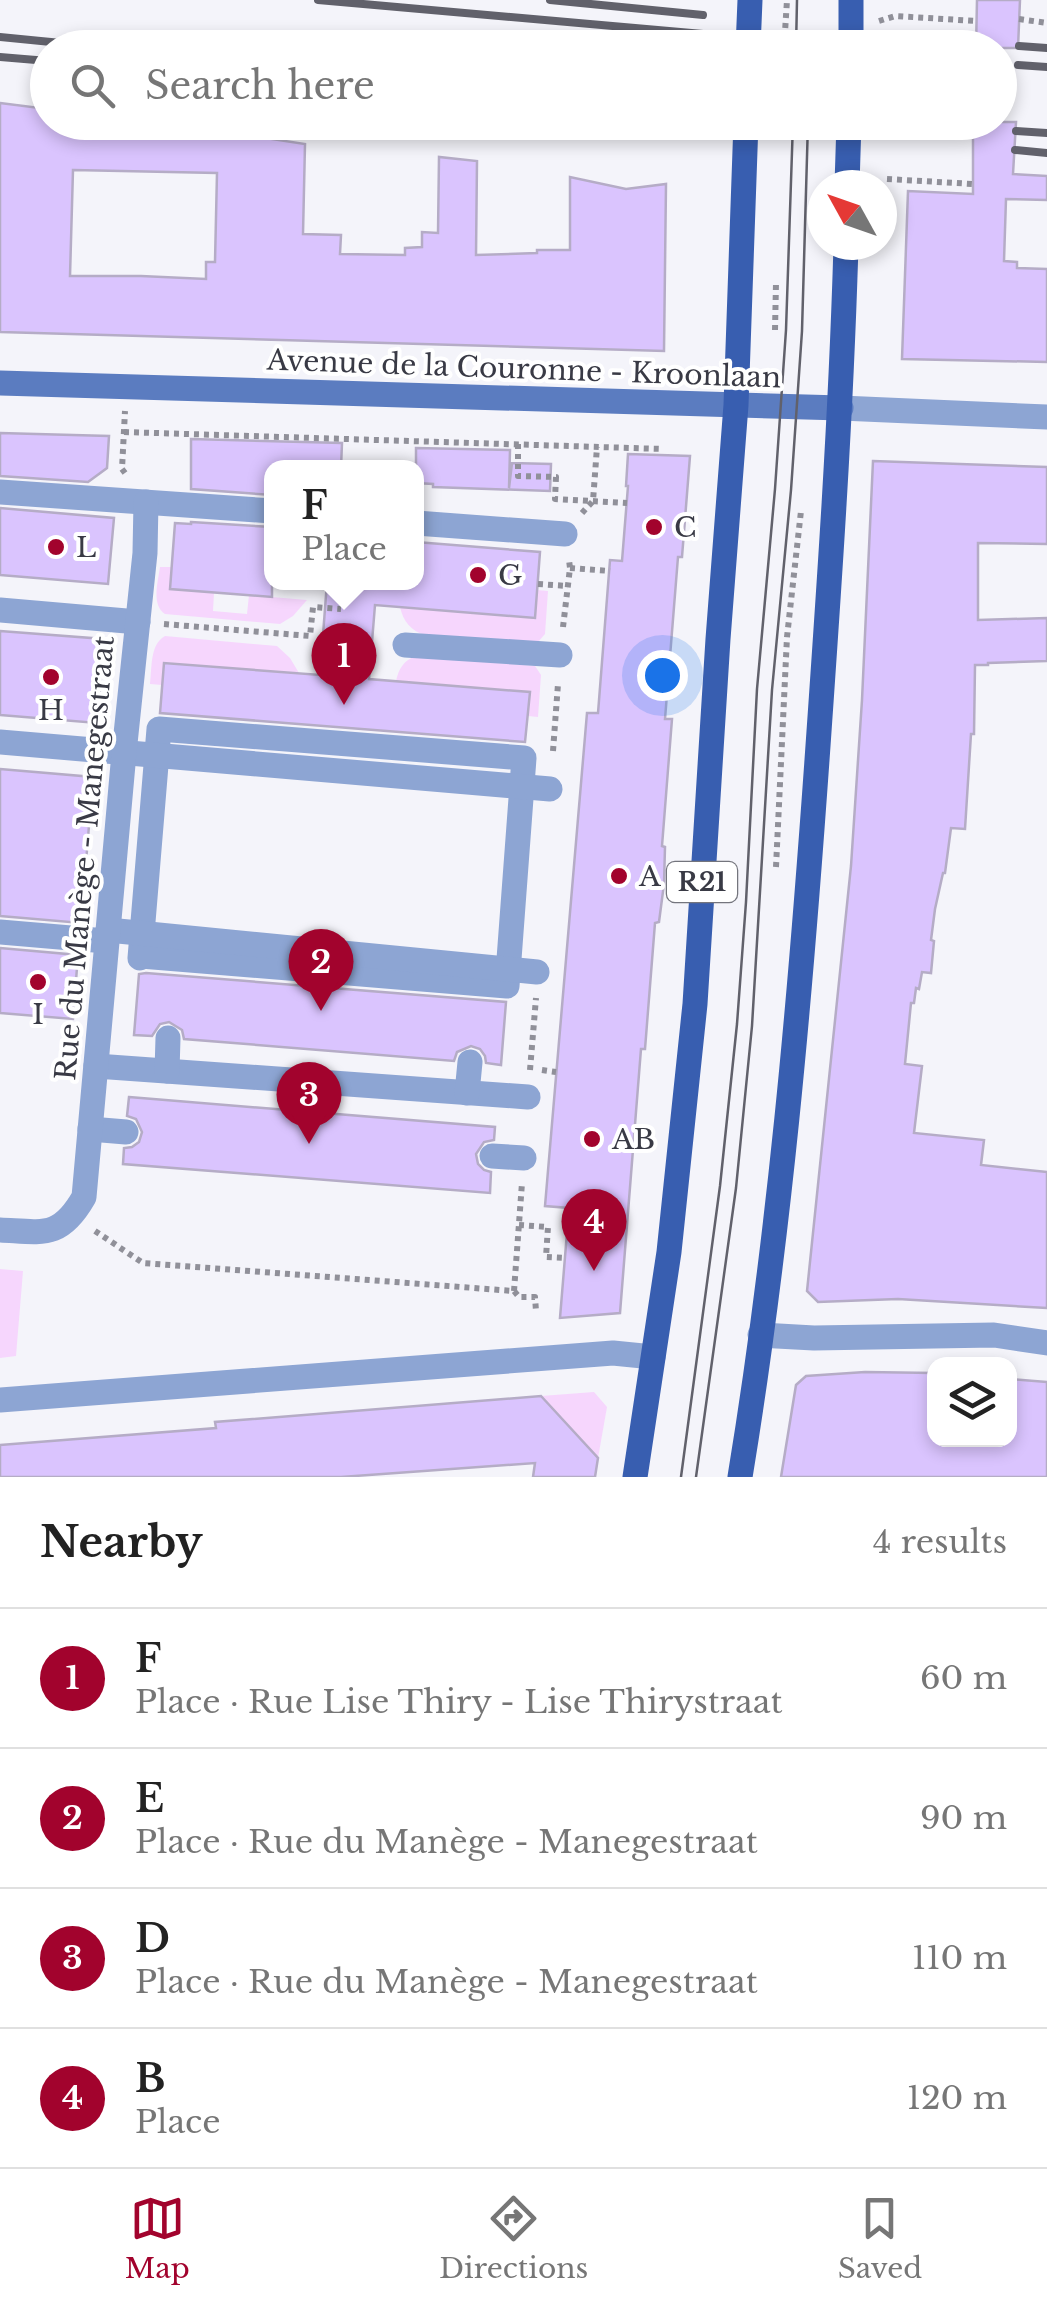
<!DOCTYPE html>
<html lang="en">
<head>
<meta charset="utf-8">
<style>
  :root { --surface:#fff; --page:#f6f6f6; --text:#222; --muted:#767676; --line:#e0e0e0; --accent:#a2032d }
  body { margin:0; font-family:"Libre Baskerville",serif; background:var(--page); color:var(--text) }
  .controls { position:absolute; right:30px; bottom:30px; display:grid; overflow:hidden; border-radius:20px; box-shadow:0 5px 15px #0003 }
  .controls button { width:90px; height:90px; display:grid; place-items:center; padding:0; border:0; border-bottom:2px solid var(--line); background:var(--surface); color:var(--text); font:50px sans-serif }
  .compass { position:absolute; left:807px; top:170px; width:90px; height:90px; border-radius:50%; background:var(--surface); box-shadow:0 5px 15px #0003; rotate:310deg }
  .you { position:absolute; left:662px; top:675px; width:35px; height:35px; margin:-25px; border:8px solid #fff; border-radius:50%; background:#1a73e8; box-shadow:0 0 0 15px #1a73e833 }
  .badge { display:grid; place-items:center; width:65px; height:65px; border-radius:50%; background:var(--accent); color:#fff; font-size:32px; font-weight:700 }
  .pin { position:absolute; translate:-50% -82px; filter:drop-shadow(0 2px 5px #0008) }
  .pin::after { content:''; position:absolute; top:52px; width:35px; height:30px; background:inherit; clip-path:polygon(0 0,100% 0,50% 100%) }
  .popup { position:absolute; left:264px; top:460px; width:160px; height:130px; box-sizing:border-box; display:grid; place-content:center; border-radius:20px; background:var(--surface); filter:drop-shadow(0 2px 8px #0005); font-size:32px; white-space:nowrap; color:var(--muted) }
  .popup b { font-size:38px; color:var(--text) }
  .popup::after { content:''; position:absolute; left:50%; top:100%; margin-left:-20px; border:20px solid transparent; border-top-color:var(--surface) }
  .list { margin:0; padding:0; list-style:none }
  h2 { display:flex; justify-content:space-between; align-items:center; height:130px; margin:0; padding:0 40px; font-size:42px }
  h2 small { font-size:32px; font-weight:400; color:var(--muted) }
  .list li { display:grid; grid-template-columns:65px 1fr auto; gap:30px; align-items:center; box-sizing:border-box; height:140px; padding:0 40px; border-top:2px solid var(--line) }
  .list b { display:block; font-size:38px; white-space:nowrap }
  .list p { margin:0; font-size:32px; white-space:nowrap; color:var(--muted) }
  .list em { font-size:32px; font-style:normal; color:var(--muted) }
  .icon { flex:none; width:55px; height:55px; fill:none; stroke:currentColor; stroke-width:2; stroke-linecap:round; stroke-linejoin:round }
  .map { position:relative; flex:none; width:1047px; height:1477px; overflow:hidden }
  .search { position:absolute; background:var(--surface); box-shadow:0 5px 15px #0003; left:30px; right:30px; top:30px; height:110px; display:flex; align-items:center; gap:25px; box-sizing:border-box; padding:0 35px; border-radius:55px; color:var(--muted); font-size:38px }
  .sheet { height:690px; background:var(--surface) }
  nav { display:flex; justify-content:space-around; align-items:center; box-sizing:border-box; height:140px; border-top:2px solid var(--line); background:var(--surface); font-size:28px; color:var(--muted) }
  nav a { display:grid; justify-items:center; gap:5px }
  nav .on { color:var(--accent) }
  .map>svg:first-child { display:block }
</style>
</head>
<body>
<div class="map">
<svg width="1047" height="1477" viewBox="0 0 1047 1477">
  <rect width="100%" height="100%" fill="#f4f4fa"/>
  <g fill="#f6d6fd">
    <path d="M160,567H171L170,589L214,593L213,611L247,614L249,595L307,600L293,616L280,624L165,614C151,605 158,582 160,567Z"/>
    <path d="M537,590L548,591L545,634L538,642L425,635C411,631 403,621 400,607L535,618Z"/>
    <path d="M165,636L277,646L290,658L299,673L164,663L162,685L150,684C152,667 150,644 165,636Z"/>
    <path d="M415,656L535,666L541,675L538,717L528,716L529,692L396,681C399,668 403,662 415,656Z"/>
    <polygon points="0,1269 23,1271 16,1356 0,1358"/>
    <polygon points="594,1392 607,1407 598,1458 541,1396"/>
  </g>
  <g fill="#dac4fe" stroke="#b5acc6" stroke-width="2.5" fill-rule="evenodd">
    <polygon points="977,0 1020,0 1018,48 976,48"/>
    <path d="M0,103L48,109V122H162L305,144L303,234L341,235L340,254L405,255V248L422,247V232L438,233L439,157L477,161L476,255L537,253V250H570V177L626,189L666,184L664,351L0,332ZM73,170L217,173L215,262H206V279L141,276H70Z"/>
    <polygon points="973,122 1016,122 1013,174 1047,176 1047,200 1006,199 1004,261 1017,262 1017,268 1047,269 1047,362 902,359 908,191 973,194"/>
    <polygon points="0,433 109,436 107,468 88,482 0,476"/>
    <polygon points="191,439 342,443 341,468 272,468 272,495 191,489"/>
    <polygon points="416,448 510,450 509,488 512,463 551,464 550,491 433,487 433,484 416,483"/>
    <polygon points="628,454 690,456 682,557 678,557 665,719 672,719 662,846 665,847 664,884 659,922 655,923 645,1049 641,1049 620,1313 560,1318 569,1208 545,1206 587,713 598,713 610,560 622,561 628,486 626,486"/>
    <polygon points="873,461 1047,467 1047,544 978,543 978,620 1047,618 1047,661 988,663 988,665 975,665 974,734 971,734 965,829 951,828 945,873 943,873 935,909 931,940 934,941 931,973 922,972 919,989 916,988 914,1003 911,1003 905,1064 922,1066 914,1133 984,1140 981,1165 1047,1172 1047,1308 898,1299 818,1302 807,1291 851,866 862,700"/>
    <polygon points="0,508 114,518 108,584 0,575"/>
    <polygon points="191,522 272,527 272,597 170,589 175,523 191,524"/>
    <polygon points="416,542 540,552 535,618 375,605 369,679 530,692 525,742 160,713 164,663 320,675 327,582 416,582"/>
    <polygon points="0,631 104,639 97,723 0,715"/>
    <polygon points="0,769 93,777 81,923 0,916"/>
    <polygon points="0,948 78,955 73,1019 0,1013"/>
    <polygon points="146,973 506,1002 501,1065 486,1063 485,1056 480,1049 471,1046 457,1052 454,1061 184,1039 182,1030 169,1022 160,1024 152,1036 134,1035 139,974"/>
    <polygon points="129,1097 495,1127 494,1140 484,1142 476,1154 478,1164 484,1170 491,1172 490,1193 123,1164 124,1148 132,1147 139,1142 142,1132 136,1119 127,1116"/>
    <polygon points="865,1372 934,1373 934,1440 1010,1440 1010,1379 1047,1382 1047,1477 781,1477 796,1385 806,1376"/>
    <polygon points="541,1396 598,1458 595,1477 533,1477 535,1463 341,1477 0,1477 0,1445 216,1428 215,1422"/>
  </g>
  <g fill="none" stroke-linecap="round" stroke-linejoin="round">
    <g stroke="#909099" stroke-width="6" stroke-dasharray="5 5" stroke-linecap="butt">
      <polyline points="1019,19 1047,23"/>
      <polyline points="879,21 895,16 976,21"/>
      <polyline points="784,48 787,0"/>
      <polyline points="887,179 973,184"/>
      <polyline points="775,330 776,283"/>
      <polyline points="124,432 663,449"/>
      <polyline points="518,444 518,476 556,477 555,499 627,503"/>
      <polyline points="125,473 122,469 125,411"/>
      <polyline points="582,513 593,501 597,447"/>
      <polyline points="570,568 610,571"/>
      <polyline points="538,584 568,586"/>
      <polyline points="164,624 310,636 313,607 341,609"/>
      <polyline points="563,627 570,568 569,560"/>
      <polyline points="553,751 558,684"/>
      <polyline points="776,867 787,637 801,511"/>
      <polyline points="530,1070 536,998"/>
      <polyline points="542,1070 556,1072"/>
      <polyline points="519,1225 548,1227 546,1257 565,1258"/>
      <polyline points="95,1231 143,1263 514,1291 519,1297 535,1297 536,1311"/>
      <polyline points="514,1291 522,1183"/>
    </g>
    <polygon stroke="#8da5d3" stroke-width="25" points="159,729 524,758 507,986 141,956 140,958"/>
    <g stroke="#8da5d3" stroke-width="25">
      <polyline points="0,492 272,511"/>
      <polyline points="416,523 565,534"/>
      <polyline points="0,610 138,622"/>
      <polyline points="405,645 560,655"/>
      <polyline points="0,742 550,789"/>
      <polyline points="108,930 537,972"/>
      <polyline points="0,932 106,941"/>
      <polyline points="96,1066 528,1097"/>
      <polyline points="167,1071 168,1038"/>
      <polyline points="467,1093 470,1062"/>
      <polyline points="90,1129 126,1132"/>
      <polyline points="492,1156 524,1158"/>
      <path d="M0,1230C43,1232 60,1239 84,1197L124,753L145,553L146,502"/>
      <polyline points="760,1335 814,1338 994,1335 1047,1343"/>
      <polyline points="0,1400 613,1353 653,1357"/>
    </g>
    <polyline stroke="#8da5d3" stroke-width="25" points="841,408 1047,417"/>
    <polyline stroke="#5b7cc0" stroke-width="25" points="0,383 841,408"/>
    <g stroke="#385eb0" stroke-width="25">
      <polyline points="748,48 750,0"/>
      <polyline points="851,48 851,0"/>
      <polyline points="847,185 849,122"/>
      <polyline points="635,1477 669,1252 695,1004 718,639 736,405 746,122"/>
      <path d="M740,1477C779,1240 800,1000 817,760C829,589 841,417 846,245"/>
    </g>
    <g stroke="#61616b" stroke-width="2.5">
      <polyline points="796,48 797,0"/>
      <polyline points="681,1477 720,1186 737,1024 746,902 757,689 775,489 786,330 793,122"/>
      <polyline points="696,1477 736,1188 752,1026 772,690 791,490 802,331 808,122"/>
    </g>
    <g stroke="#61616b" stroke-width="8">
      <polyline points="318,0 703,34"/>
      <polyline points="550,0 703,15"/>
      <polyline points="0,37 112,48"/>
      <polyline points="1019,46 1047,48"/>
      <polyline points="0,57 48,61"/>
      <polyline points="1018,65 1047,67"/>
      <polyline points="1016,131 1047,133"/>
      <polyline points="1015,150 1047,153"/>
    </g>
  </g>
  <g fill="#a2032d" stroke="#fff" stroke-width="4">
    <circle cx="654" cy="527" r="10"/>
    <circle cx="56" cy="547" r="10"/>
    <circle cx="478" cy="575" r="10"/>
    <circle cx="51" cy="677" r="10"/>
    <circle cx="619" cy="876" r="10"/>
    <circle cx="38" cy="982" r="10"/>
    <circle cx="592" cy="1139" r="10"/>
  </g>
  <g text-anchor="middle" dominant-baseline="central" stroke-width="8" stroke-linejoin="round" paint-order="stroke">
    <rect fill="#fff" stroke="#74757d" stroke-width="2.5" x="667" y="862" width="70" height="40" rx="8"/>
    <g font-size="25" font-weight="bold" fill="#393a45">
      <text x="702" y="882">R21</text>
    </g>
    <g font-size="28" fill="#393a45" stroke="#fff">
      <text transform="translate(524 369) rotate(2)">Avenue de la Couronne - Kroonlaan</text>
      <text transform="translate(85 858) rotate(-85)">Rue du Manège - Manegestraat</text>
    </g>
    <g font-size="28" fill="#393a45" stroke="#fff" text-anchor="start">
      <text x="674" y="527">C</text>
      <text x="76" y="547">L</text>
      <text x="498" y="575">G</text>
      <text x="51" y="710" text-anchor="middle">H</text>
      <text x="639" y="876">A</text>
      <text x="38" y="1014" text-anchor="middle">I</text>
      <text x="612" y="1139">AB</text>
    </g>
  </g>
</svg>
<div class="controls">
<button><svg class="icon" aria-label="layers" viewBox="0 0 24 24"><path d="M12 4l9 5-9 5-9-5zM3 14l9 5 9-5"/></svg></button>
</div>
<svg class="compass" viewBox="-18 -18 36 36"><path d="M0-13l5 13h-10z" fill="#e53935"/><path d="M0 13l5-13h-10z" fill="#767676"/></svg>
<div class="you"></div>
<div class="pin badge" style="left:344px;top:705px">1</div>
<div class="popup"><b>F</b>Place</div>
<div class="pin badge" style="left:321px;top:1011px">2</div>
<div class="pin badge" style="left:309px;top:1144px">3</div>
<div class="pin badge" style="left:594px;top:1271px">4</div>
<div class="search"><svg class="icon" aria-label="search" viewBox="0 0 24 24"><circle cx="10" cy="10" r="6"/><path d="M15 15l6 6"/></svg>Search here</div>
</div>
<section class="sheet">
<h2>Nearby<small>4 results</small></h2>
<ul class="list">
<li><span class="badge">1</span><div><b>F</b><p>Place · Rue Lise Thiry - Lise Thirystraat</p></div><em>60 m</em></li>
<li><span class="badge">2</span><div><b>E</b><p>Place · Rue du Manège - Manegestraat</p></div><em>90 m</em></li>
<li><span class="badge">3</span><div><b>D</b><p>Place · Rue du Manège - Manegestraat</p></div><em>110 m</em></li>
<li><span class="badge">4</span><div><b>B</b><p>Place</p></div><em>120 m</em></li>
</ul>
</section>
<nav>
<a class="on"><svg class="icon" aria-label="map" viewBox="0 0 24 24"><path d="M3 6l6-2 6 2 6-2v14l-6 2-6-2-6 2zM9 4v14M15 6v14"/></svg>Map</a>
<a><svg class="icon" aria-label="directions" viewBox="0 0 24 24"><path d="M12 3l9 9-9 9-9-9zM9 14v-3h6M13 9l2 2-2 2"/></svg>Directions</a>
<a><svg class="icon" aria-label="saved" viewBox="0 0 24 24"><path d="M7 4h10v16l-5-4-5 4z"/></svg>Saved</a>
</nav>
</body>
</html>
